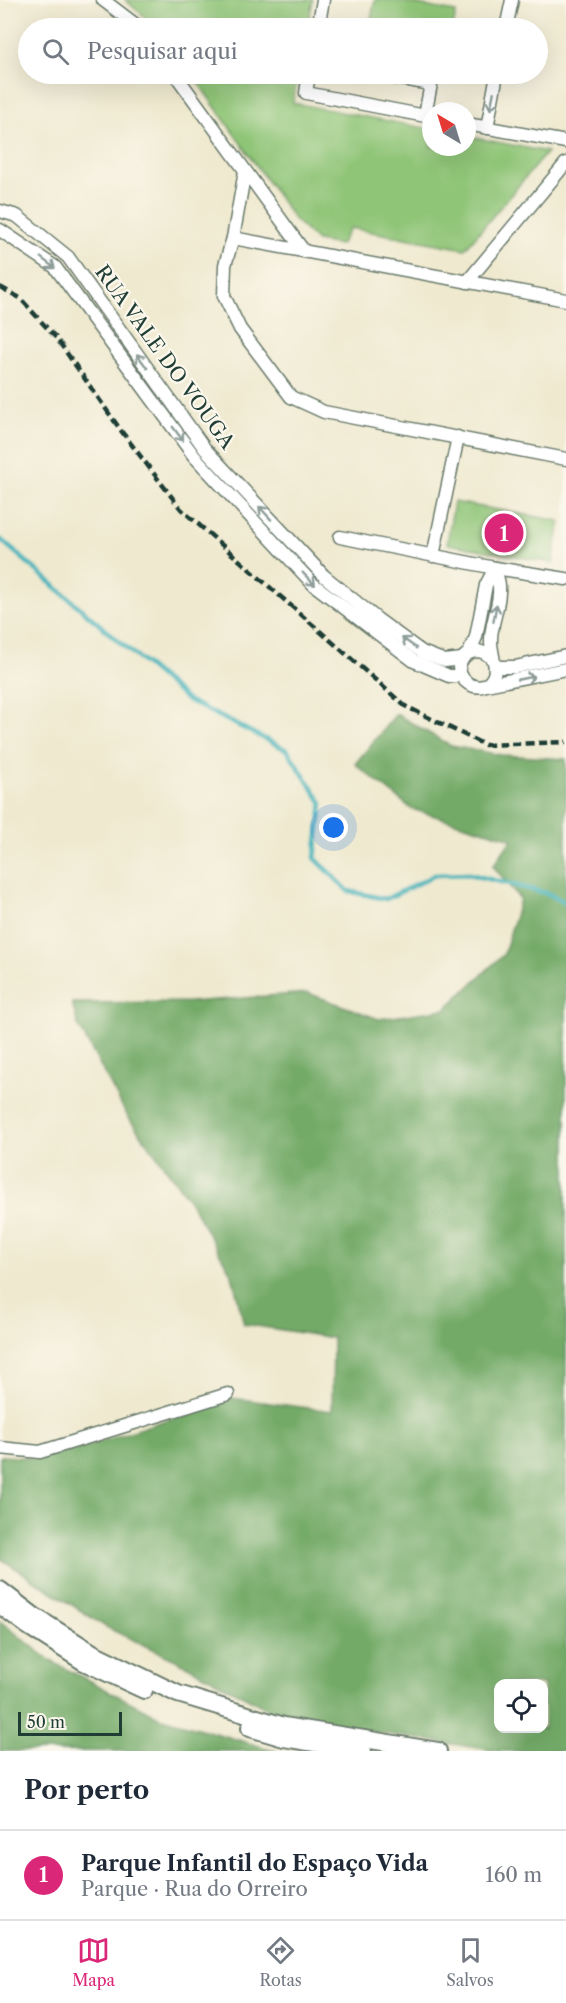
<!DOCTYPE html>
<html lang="pt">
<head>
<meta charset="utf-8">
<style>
  :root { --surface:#fff; --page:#f6f6f7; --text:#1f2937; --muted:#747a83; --line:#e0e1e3; --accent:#db2777 }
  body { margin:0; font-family:"Libre Caslon Text",serif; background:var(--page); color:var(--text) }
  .controls { position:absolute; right:18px; bottom:18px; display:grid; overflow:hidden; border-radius:12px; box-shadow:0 6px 24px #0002 }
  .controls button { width:54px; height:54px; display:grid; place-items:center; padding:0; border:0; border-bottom:2px solid var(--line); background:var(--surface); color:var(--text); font:30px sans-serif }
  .compass { position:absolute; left:422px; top:102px; width:54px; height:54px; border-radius:50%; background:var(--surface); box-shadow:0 6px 24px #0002; rotate:322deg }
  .scale { position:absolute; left:18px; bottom:15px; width:104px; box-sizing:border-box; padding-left:6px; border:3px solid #1f3d34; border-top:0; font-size:16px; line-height:21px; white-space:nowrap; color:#1f3d34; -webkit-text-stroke:4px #fbf7ec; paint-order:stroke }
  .you { position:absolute; left:334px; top:828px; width:21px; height:21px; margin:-15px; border:4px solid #fff; border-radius:50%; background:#1a73e8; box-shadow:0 0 0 9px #1a73e833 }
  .badge { display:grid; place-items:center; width:39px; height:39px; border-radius:50%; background:var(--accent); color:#fff; font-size:20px; font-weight:700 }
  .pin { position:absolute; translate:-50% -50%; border:3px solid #fff; box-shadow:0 2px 6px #0006 }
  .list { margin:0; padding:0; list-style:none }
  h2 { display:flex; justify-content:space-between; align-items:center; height:78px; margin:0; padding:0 24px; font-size:26px }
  h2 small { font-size:20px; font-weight:400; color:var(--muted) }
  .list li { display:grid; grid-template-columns:39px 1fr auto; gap:18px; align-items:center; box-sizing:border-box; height:90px; padding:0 24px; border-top:2px solid var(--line) }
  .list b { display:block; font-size:22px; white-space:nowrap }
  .list p { margin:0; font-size:20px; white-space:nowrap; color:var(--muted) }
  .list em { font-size:20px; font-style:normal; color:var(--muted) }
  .icon { flex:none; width:33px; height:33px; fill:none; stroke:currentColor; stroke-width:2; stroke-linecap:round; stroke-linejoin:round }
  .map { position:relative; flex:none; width:566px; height:1751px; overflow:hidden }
  .search { position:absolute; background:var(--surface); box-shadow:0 6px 24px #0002; left:18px; right:18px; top:18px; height:66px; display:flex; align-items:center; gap:15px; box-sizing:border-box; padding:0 21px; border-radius:33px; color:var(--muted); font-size:22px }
  .sheet { height:168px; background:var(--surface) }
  nav { display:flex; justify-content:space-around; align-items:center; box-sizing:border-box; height:84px; border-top:2px solid var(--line); background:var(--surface); font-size:16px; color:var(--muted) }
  nav a { display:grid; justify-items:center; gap:3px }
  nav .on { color:var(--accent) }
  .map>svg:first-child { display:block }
</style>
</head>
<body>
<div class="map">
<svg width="566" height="1751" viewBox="0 0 566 1751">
  <rect width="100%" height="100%" fill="#fbf7ec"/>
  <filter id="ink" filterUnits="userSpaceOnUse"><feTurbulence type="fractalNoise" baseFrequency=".0167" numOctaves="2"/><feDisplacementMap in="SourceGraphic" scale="12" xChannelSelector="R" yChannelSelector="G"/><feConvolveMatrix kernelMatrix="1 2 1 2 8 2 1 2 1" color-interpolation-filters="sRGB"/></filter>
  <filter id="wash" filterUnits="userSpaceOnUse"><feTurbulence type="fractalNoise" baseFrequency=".008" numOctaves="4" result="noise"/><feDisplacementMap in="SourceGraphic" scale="24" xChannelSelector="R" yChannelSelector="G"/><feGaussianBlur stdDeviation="1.35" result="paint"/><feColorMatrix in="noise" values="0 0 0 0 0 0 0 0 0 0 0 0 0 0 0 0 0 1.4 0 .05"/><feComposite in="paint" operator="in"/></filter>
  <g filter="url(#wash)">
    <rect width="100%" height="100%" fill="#efe9cf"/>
    <g fill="#8fc577" stroke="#578156" stroke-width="1.5">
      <polygon points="125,0 313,0 307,28 158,28"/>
      <polygon points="375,0 392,0 456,12 453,28 369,28"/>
      <polygon points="192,74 298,74 293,103 431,129 431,147 467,147 467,136 547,152 465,249 350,228 340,245 317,241 294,219"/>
      <polygon points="454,502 560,521 553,563 447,544"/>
    </g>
    <g fill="#73aa68" stroke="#49744e" stroke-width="1.5" fill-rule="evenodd">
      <path d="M396,714L451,746L502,755L566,759V1751H497L284,1718L186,1665L106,1627L0,1558V1456L39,1458L87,1446L232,1398L332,1411L333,1338L244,1324L232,1275L187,1197L128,1117L78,1025L72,1003L189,1002L308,993L379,1019L445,1009L504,954L520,899L493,866L512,839L412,809L355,764ZM498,1684H544V1728H498Z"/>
      <polygon points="0,1621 51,1661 159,1717 277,1751 0,1751"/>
    </g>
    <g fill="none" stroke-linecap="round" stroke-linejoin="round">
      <polyline stroke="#45b4bc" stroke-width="4.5" points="0,539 187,700 287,750 322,803 315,858 348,891 386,899 435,875 469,874 549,894 566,903"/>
    </g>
  </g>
  <g filter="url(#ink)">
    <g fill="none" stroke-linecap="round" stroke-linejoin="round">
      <defs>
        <g id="street">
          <polyline points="103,0 140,28"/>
          <polyline points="318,28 323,0"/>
          <polyline points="506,28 512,0"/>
          <polyline points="175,74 303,250"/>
          <polyline points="309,74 306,93 431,117"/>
          <polyline points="373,74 431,84 425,115"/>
          <polyline points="467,124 566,142"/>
          <polyline points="487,128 497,74"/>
          <polyline points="245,171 233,238 225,265 224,296 240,329 291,397 324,412 566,459"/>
          <polyline points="0,211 17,216 68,257 205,449 324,576 377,619 422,652 445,661 462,659"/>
          <polyline points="0,230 55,267 194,456 313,584 414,661 449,676 461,676"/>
          <polyline points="233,238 566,300"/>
          <polyline points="467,282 566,163"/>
          <polyline points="340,537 495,568 566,579"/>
          <polyline points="433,556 458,437"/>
          <polyline points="469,653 476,637 486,585 495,568"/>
          <path d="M492,659C481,646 463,650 459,667C460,687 486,695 494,675C497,666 491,652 491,642C490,624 501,604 499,586C499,580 496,574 495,568"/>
          <polyline points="495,667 515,667 566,656"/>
          <polyline points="486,685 566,669"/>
          <polyline points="0,1448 40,1452 228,1394"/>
        </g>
        <g id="secondary">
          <polyline points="0,1590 34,1616 93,1653 178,1694 284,1726 438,1751"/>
          <polyline points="0,1605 28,1626 84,1662 144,1690"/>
          <polyline points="250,1728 284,1738 363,1751"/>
        </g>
      </defs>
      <use href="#street" stroke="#68796a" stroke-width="15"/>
      <use href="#secondary" stroke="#68796a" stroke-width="20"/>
      <use href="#street" stroke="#fff" stroke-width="12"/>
      <use href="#secondary" stroke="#fff" stroke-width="16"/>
      <polyline stroke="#1f3d34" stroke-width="4.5" stroke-dasharray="9 4.5" stroke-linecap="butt" points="0,287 20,298 57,339 122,432 181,509 405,706 485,745 566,742"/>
    </g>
    <defs><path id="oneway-shaft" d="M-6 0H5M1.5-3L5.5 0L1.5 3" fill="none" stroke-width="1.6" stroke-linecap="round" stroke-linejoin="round" transform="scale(1.5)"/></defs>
    <g stroke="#8f9e9a">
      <use href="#oneway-shaft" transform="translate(492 101) rotate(101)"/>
      <use href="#oneway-shaft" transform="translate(48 263) rotate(37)"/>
      <use href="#oneway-shaft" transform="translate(142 361) rotate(-126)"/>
      <use href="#oneway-shaft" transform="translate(178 434) rotate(54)"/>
      <use href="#oneway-shaft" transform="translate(265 513) rotate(-133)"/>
      <use href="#oneway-shaft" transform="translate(309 579) rotate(45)"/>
      <use href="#oneway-shaft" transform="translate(495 613) rotate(-80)"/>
      <use href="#oneway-shaft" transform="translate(409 643) rotate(-144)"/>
      <use href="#oneway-shaft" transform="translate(526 678) rotate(-11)"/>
    </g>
  </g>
  <g text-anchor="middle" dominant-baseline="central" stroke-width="4.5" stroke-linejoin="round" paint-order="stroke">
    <g font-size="20" fill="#1f3d34" stroke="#fbf7ec">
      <text transform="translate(165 357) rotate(54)">RUA VALE DO VOUGA</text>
    </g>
  </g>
</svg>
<div class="controls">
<button><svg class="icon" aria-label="locate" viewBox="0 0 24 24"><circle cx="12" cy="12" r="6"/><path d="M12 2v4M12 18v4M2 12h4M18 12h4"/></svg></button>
</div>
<svg class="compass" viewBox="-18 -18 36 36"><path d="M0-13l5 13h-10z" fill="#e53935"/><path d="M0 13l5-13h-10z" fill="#747a83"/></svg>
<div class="scale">50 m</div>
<div class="you"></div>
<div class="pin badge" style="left:504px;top:533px">1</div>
<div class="search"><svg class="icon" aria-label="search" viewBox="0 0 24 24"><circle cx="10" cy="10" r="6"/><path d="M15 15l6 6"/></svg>Pesquisar aqui</div>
</div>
<section class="sheet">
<h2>Por perto<small></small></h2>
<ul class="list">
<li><span class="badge">1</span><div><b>Parque Infantil do Espaço Vida</b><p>Parque · Rua do Orreiro</p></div><em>160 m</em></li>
</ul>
</section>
<nav>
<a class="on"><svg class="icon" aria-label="map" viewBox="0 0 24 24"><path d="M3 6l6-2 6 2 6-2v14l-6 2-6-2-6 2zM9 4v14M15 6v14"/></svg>Mapa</a>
<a><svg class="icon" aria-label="directions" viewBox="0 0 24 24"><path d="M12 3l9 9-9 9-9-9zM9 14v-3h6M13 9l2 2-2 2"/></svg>Rotas</a>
<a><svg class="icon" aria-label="saved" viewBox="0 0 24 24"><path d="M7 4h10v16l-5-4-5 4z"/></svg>Salvos</a>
</nav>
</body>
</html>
